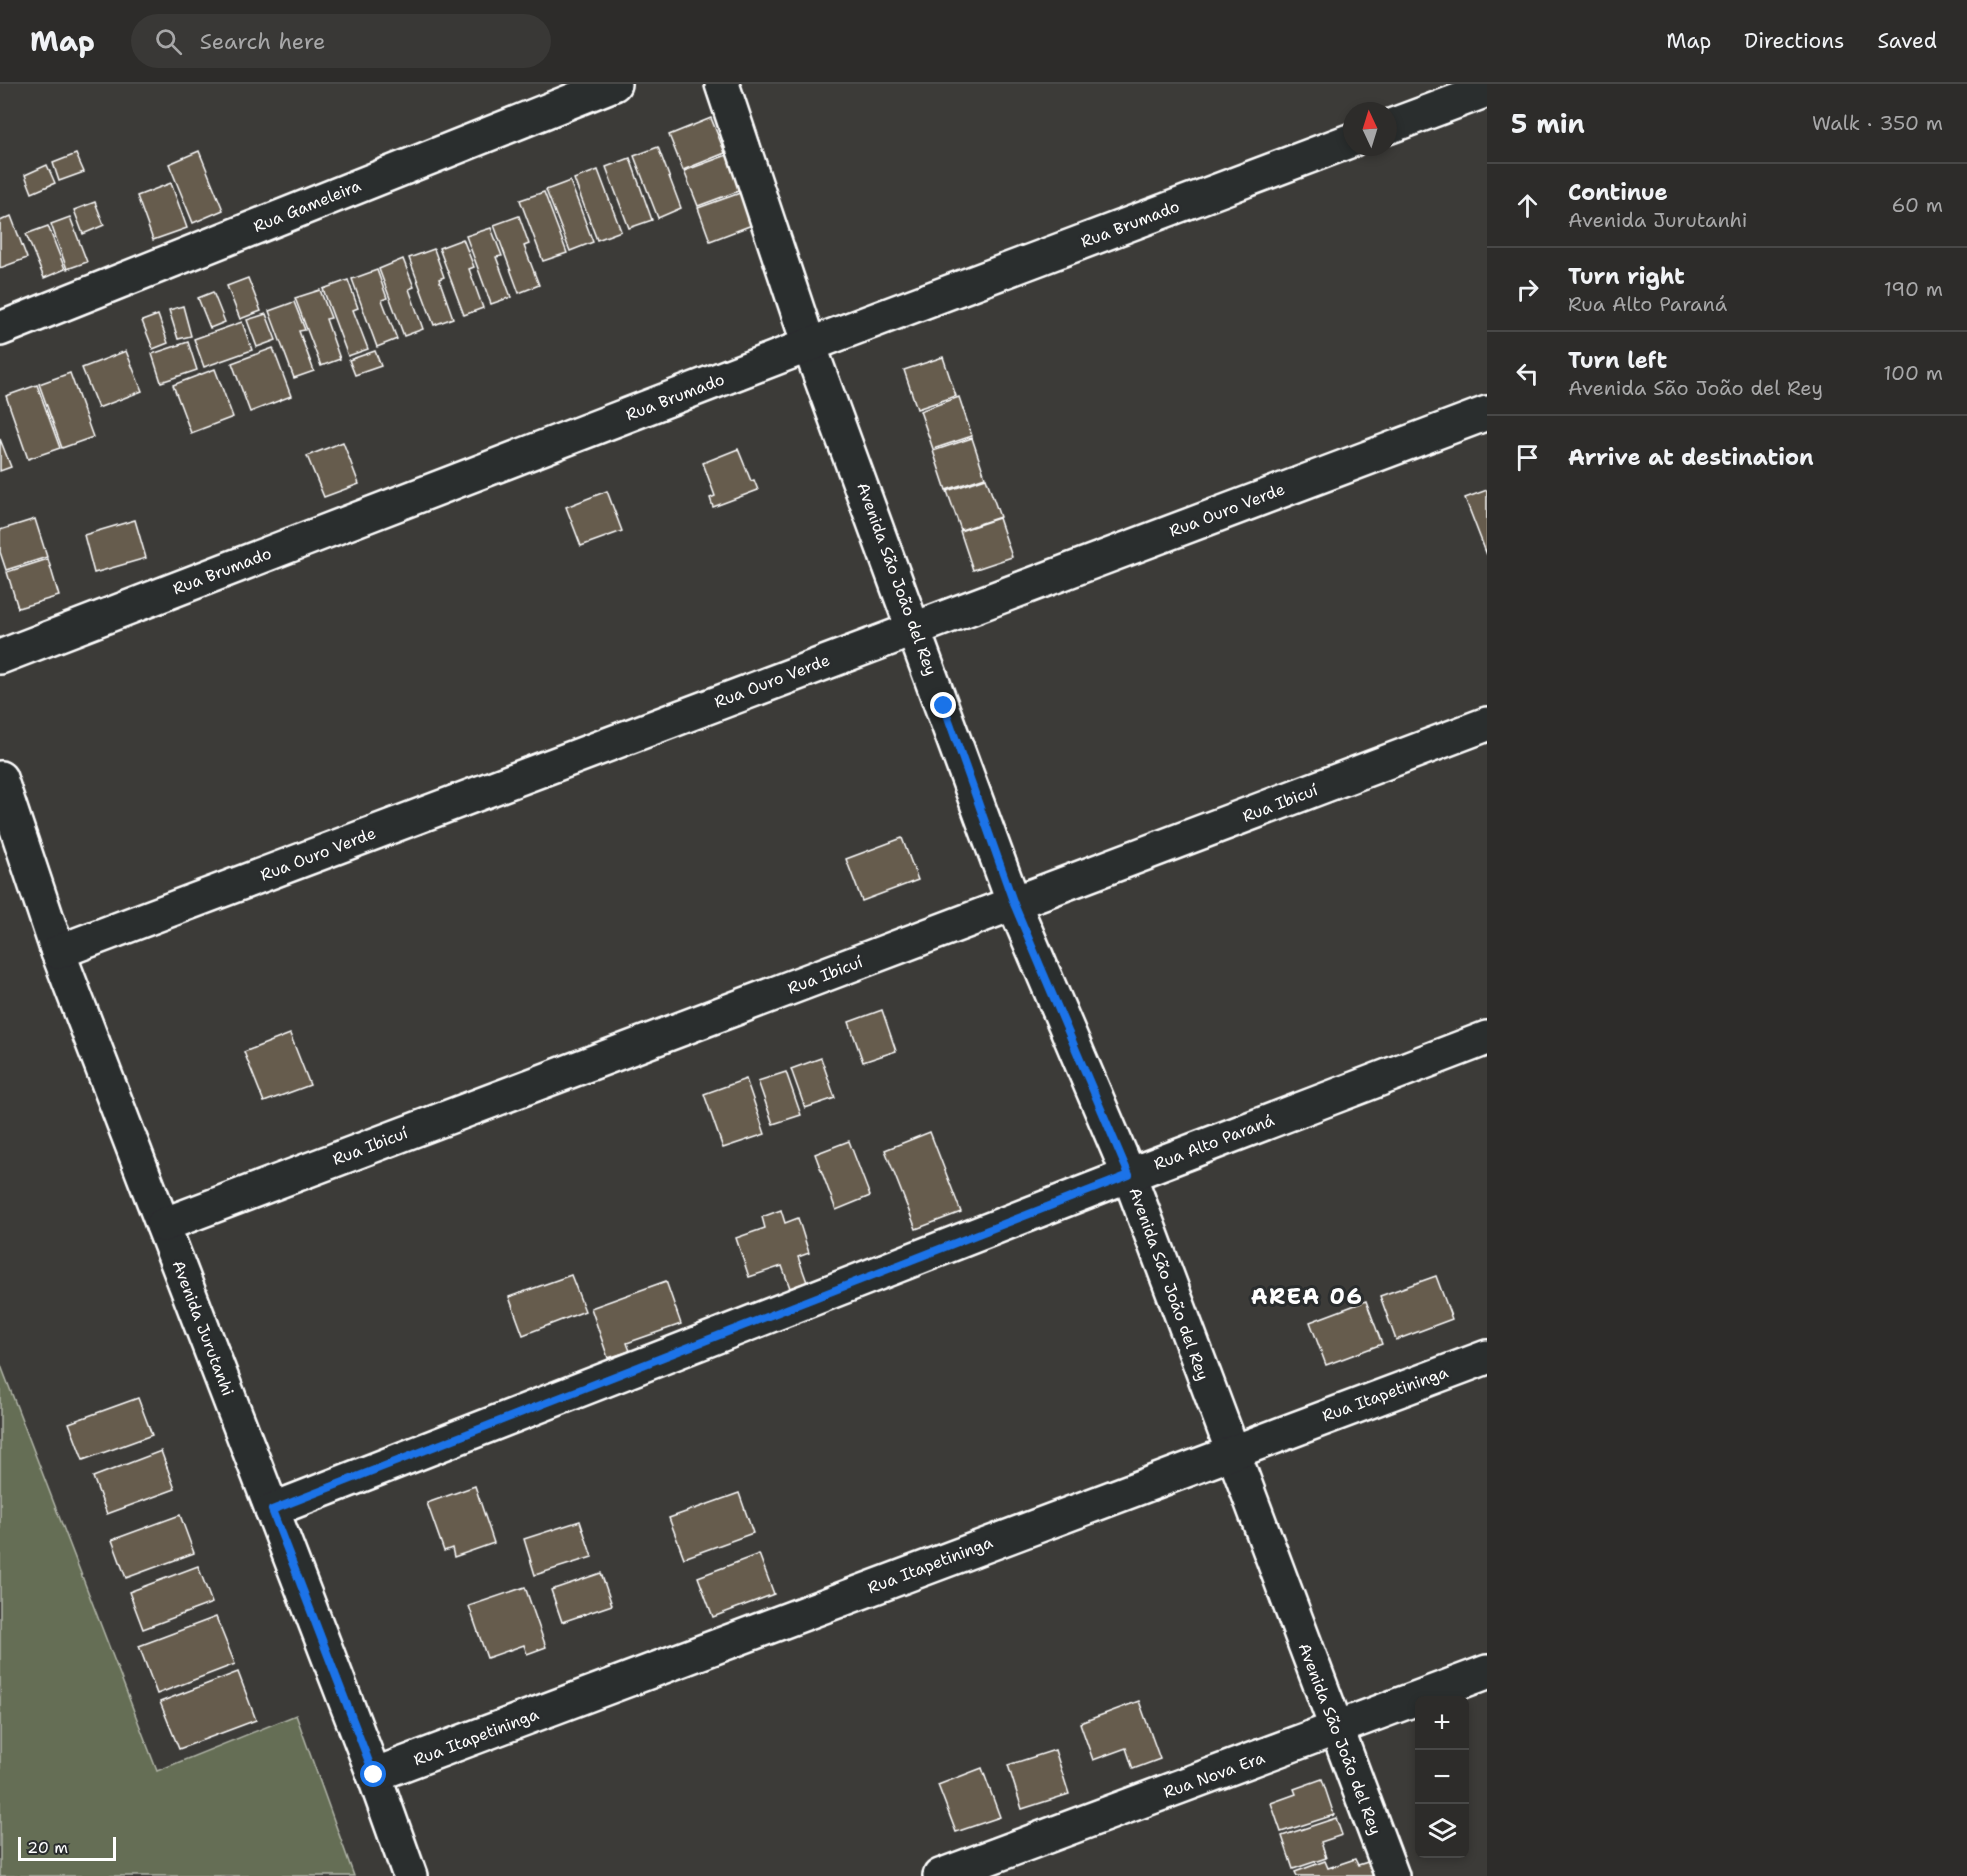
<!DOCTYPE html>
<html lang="en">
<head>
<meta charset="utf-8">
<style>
  :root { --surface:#2d2c2a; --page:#393836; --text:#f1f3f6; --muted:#a7a7a8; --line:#484847 }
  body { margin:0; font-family:"Shantell Sans",sans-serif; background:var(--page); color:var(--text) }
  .controls { position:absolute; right:18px; bottom:18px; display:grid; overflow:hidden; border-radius:9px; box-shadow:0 3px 9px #0003 }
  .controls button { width:54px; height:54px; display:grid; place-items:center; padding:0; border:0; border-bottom:2px solid var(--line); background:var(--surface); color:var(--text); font:30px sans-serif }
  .compass { position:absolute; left:1343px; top:18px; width:54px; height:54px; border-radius:50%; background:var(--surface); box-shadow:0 3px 9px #0003; rotate:356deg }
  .scale { position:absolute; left:18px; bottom:15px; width:98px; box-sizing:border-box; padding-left:6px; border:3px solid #fff; border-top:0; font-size:16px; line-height:21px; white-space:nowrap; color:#fff; -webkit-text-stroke:4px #2a2d2e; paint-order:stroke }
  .stop { position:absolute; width:18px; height:18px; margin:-14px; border:4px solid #1a73e8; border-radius:50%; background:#fff }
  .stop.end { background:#1a73e8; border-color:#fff; box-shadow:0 2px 6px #0008 }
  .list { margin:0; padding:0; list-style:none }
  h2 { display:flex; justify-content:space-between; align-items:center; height:78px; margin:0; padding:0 24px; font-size:26px }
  h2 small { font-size:20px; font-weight:400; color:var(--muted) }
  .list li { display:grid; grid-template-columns:39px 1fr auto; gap:18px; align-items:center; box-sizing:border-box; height:84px; padding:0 24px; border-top:2px solid var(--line) }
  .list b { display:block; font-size:22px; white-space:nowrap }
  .list p { margin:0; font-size:20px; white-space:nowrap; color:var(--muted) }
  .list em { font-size:20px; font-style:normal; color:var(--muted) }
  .icon { flex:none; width:33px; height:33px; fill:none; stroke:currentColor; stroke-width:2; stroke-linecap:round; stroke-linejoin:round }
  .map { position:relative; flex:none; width:1487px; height:1792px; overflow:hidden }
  header { display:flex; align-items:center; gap:36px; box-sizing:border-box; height:84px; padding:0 30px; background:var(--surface); border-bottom:2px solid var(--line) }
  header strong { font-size:28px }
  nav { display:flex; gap:33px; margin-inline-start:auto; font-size:21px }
  .search { width:420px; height:54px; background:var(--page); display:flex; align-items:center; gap:15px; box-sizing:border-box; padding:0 21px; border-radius:33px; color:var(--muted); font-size:22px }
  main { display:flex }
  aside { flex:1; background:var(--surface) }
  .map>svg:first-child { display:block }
</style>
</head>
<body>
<header>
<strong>Map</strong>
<div class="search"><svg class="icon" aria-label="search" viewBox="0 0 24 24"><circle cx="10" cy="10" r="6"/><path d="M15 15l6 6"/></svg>Search here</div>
<nav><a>Map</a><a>Directions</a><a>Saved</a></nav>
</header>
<main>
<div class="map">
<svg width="1487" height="1792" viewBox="0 0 1487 1792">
  <rect width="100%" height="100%" fill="#3c3b38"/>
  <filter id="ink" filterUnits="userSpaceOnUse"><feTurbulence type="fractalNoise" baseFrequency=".0167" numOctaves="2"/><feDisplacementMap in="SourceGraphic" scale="12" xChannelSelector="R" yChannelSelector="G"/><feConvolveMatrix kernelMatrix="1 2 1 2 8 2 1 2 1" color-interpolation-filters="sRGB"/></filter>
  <g filter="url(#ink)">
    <polygon fill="#656e54" stroke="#b2b6aa" stroke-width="1.5" points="0,1279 157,1687 296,1631 354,1792 0,1792"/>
    <g fill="#665c4e" stroke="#fff" stroke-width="1.5">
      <polygon points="711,34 725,69 683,86 669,51"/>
      <polygon points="658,63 681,124 658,134 634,72"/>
      <polygon points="199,67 223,126 193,139 169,80"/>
      <polygon points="76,70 84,88 59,97 53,79"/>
      <polygon points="727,71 741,106 698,122 684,87"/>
      <polygon points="630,74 652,136 629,144 606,83"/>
      <polygon points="47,81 55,99 32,109 25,91"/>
      <polygon points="598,86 621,147 597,156 574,95"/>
      <polygon points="570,97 593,158 570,167 546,106"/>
      <polygon points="171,99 187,144 153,156 137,112"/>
      <polygon points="544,108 567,169 543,177 520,116"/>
      <polygon points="740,109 752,141 710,157 698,124"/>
      <polygon points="95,118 104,141 83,150 74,126"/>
      <polygon points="11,132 27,174 0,184 0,137"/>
      <polygon points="519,132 529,160 524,162 539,201 519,209 494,141"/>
      <polygon points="70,133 87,178 67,185 51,140"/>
      <polygon points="48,142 65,185 44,194 26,150"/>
      <polygon points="491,144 502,172 496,173 511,213 491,220 466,152"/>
      <polygon points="463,155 474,183 469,185 483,224 464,231 439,164"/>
      <polygon points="434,165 444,193 439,195 453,234 434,241 409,174"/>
      <polygon points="403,175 414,203 409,205 423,245 404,252 379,185"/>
      <polygon points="377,186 387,214 382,216 397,255 377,263 352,195"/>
      <polygon points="248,194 261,227 240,235 227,202"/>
      <polygon points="348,196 358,224 353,226 368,265 348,272 323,205"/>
      <polygon points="320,206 331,234 326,235 340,275 321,282 295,214"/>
      <polygon points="213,208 225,238 210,244 198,214"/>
      <polygon points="294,218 305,246 299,247 314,287 294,294 269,227"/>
      <polygon points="183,222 191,252 178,255 169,226"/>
      <polygon points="266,230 276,256 257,263 247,236"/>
      <polygon points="158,231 168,259 153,265 142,237"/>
      <polygon points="242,238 252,266 204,283 194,255"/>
      <polygon points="188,258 197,286 161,298 152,270"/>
      <polygon points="273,264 291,312 250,328 232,279"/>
      <polygon points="126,267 142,307 98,324 82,284"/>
      <polygon points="375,267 381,282 355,291 349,276"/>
      <polygon points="943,273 956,312 917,325 904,286"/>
      <polygon points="215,285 233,333 191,349 173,301"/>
      <polygon points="70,289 93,353 62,364 39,300"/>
      <polygon points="37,301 60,364 28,375 6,312"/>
      <polygon points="959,313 972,352 933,365 920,327"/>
      <polygon points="972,354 985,393 946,406 933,367"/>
      <polygon points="0,355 11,383 0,387"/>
      <polygon points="343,358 359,400 324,413 307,372"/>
      <polygon points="738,365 751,397 754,396 758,406 713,423 710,414 715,412 703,379"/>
      <polygon points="986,394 1000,433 961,446 947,407"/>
      <polygon points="1487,406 1487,471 1465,414"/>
      <polygon points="607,407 622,447 581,462 566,423"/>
      <polygon points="999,434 1012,473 973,486 960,447"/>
      <polygon points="35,435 47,473 6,486 0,468 0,446"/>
      <polygon points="135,436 146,474 94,489 84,451"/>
      <polygon points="48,475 59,512 18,524 7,488"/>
      <polygon points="902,754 918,796 862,817 846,775"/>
      <polygon points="882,926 896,967 863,978 849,938"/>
      <polygon points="290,950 310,1001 264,1018 244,968"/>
      <polygon points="821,974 835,1014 805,1024 791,985"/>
      <polygon points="786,988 801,1031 773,1040 758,997"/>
      <polygon points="746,995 765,1050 723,1064 704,1010"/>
      <polygon points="930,1048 961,1128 916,1145 885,1066"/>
      <polygon points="849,1057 870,1112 836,1126 815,1070"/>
      <polygon points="781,1126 785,1139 798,1134 809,1169 798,1173 807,1198 790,1204 782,1182 749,1193 736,1154 765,1144 762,1133"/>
      <polygon points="571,1191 585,1227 523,1251 509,1213"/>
      <polygon points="1436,1192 1452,1235 1396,1256 1380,1212"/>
      <polygon points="666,1197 681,1240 627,1259 630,1267 608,1274 591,1224"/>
      <polygon points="1366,1217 1382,1260 1326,1281 1310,1238"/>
      <polygon points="138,1314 152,1351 83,1376 69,1339"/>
      <polygon points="161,1367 175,1405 107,1430 93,1393"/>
      <polygon points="475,1402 494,1459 454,1473 452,1464 444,1467 427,1419"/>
      <polygon points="739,1409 753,1449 684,1474 669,1434"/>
      <polygon points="180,1431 194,1469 126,1494 112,1456"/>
      <polygon points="580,1437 592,1473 535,1491 524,1455"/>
      <polygon points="759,1470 774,1510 713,1533 698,1493"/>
      <polygon points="198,1482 212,1519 143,1545 129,1508"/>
      <polygon points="601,1489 612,1521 562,1538 551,1506"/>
      <polygon points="525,1503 546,1563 527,1570 524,1561 487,1574 469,1522"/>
      <polygon points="216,1533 235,1580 157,1610 139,1562"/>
      <polygon points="238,1588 256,1636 179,1665 160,1618"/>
      <polygon points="1139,1617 1160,1675 1133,1685 1126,1664 1093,1676 1080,1639"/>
      <polygon points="1055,1666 1069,1710 1022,1725 1008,1681"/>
      <polygon points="982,1684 1000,1733 956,1748 938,1701"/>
      <polygon points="1322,1695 1334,1731 1281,1748 1271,1719 1296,1710 1294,1705"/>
      <polygon points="1336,1734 1342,1751 1321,1758 1326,1774 1293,1785 1282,1752"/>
      <polygon points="1355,1775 1358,1781 1371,1777 1377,1792 1297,1792 1295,1788 1325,1777 1328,1784"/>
    </g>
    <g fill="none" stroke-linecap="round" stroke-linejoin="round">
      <defs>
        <g id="street">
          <polyline points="722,0 809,261 1014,820 1129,1091 1392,1792"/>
          <polyline points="1388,43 1487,6"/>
          <polyline points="0,245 614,0"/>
          <polyline points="0,573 809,261 1352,56"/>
          <polyline points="0,694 58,868 374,1691 410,1792"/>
          <polyline points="58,868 1487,329"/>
          <polyline points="163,1141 1487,640"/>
          <polyline points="272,1426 1129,1091 1487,954"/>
          <polyline points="374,1691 1487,1273"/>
          <polyline points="940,1792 1487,1588"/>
        </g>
      </defs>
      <use href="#street" stroke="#fff" stroke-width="38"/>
      <use href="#street" stroke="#2a2d2e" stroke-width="33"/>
    </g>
  </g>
  <g fill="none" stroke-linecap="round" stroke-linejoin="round" filter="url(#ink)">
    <polyline stroke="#1a73e8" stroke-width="8" points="374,1691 272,1426 1129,1091 1014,820 944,622"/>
  </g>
  <g text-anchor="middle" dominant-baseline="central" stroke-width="6" stroke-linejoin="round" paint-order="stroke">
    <g font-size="16" fill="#fff" stroke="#2a2d2e">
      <text transform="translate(307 122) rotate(-22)">Rua Gameleira</text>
      <text transform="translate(1130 140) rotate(-21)">Rua Brumado</text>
      <text transform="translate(675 313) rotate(-21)">Rua Brumado</text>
      <text transform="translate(1227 426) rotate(-21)">Rua Ouro Verde</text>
      <text transform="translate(222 487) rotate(-21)">Rua Brumado</text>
      <text transform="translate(897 495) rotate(70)">Avenida São João del Rey</text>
      <text transform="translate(772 597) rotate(-21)">Rua Ouro Verde</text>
      <text transform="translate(1280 719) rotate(-21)">Rua Ibicuí</text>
      <text transform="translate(318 770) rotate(-21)">Rua Ouro Verde</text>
      <text transform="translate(825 891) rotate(-21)">Rua Ibicuí</text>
      <text transform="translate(1214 1058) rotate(-21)">Rua Alto Paraná</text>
      <text transform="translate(370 1062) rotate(-21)">Rua Ibicuí</text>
      <text transform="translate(1169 1200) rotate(70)">Avenida São João del Rey</text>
      <text transform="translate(203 1244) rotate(69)">Avenida Jurutanhi</text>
      <text transform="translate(1385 1310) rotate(-20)">Rua Itapetininga</text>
      <text transform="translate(930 1481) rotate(-21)">Rua Itapetininga</text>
      <text transform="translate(476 1653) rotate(-21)">Rua Itapetininga</text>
      <text transform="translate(1340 1655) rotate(69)">Avenida São João del Rey</text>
      <text transform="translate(1214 1691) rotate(-20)">Rua Nova Era</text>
    </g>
    <g font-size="22" font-weight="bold" letter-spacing="1.5" fill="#fff" stroke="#2a2d2e">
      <text x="1307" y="1212">AREA 06</text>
    </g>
  </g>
</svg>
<div class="controls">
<button>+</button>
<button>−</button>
<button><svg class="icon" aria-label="layers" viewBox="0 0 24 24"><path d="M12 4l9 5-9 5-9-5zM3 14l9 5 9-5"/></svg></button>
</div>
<svg class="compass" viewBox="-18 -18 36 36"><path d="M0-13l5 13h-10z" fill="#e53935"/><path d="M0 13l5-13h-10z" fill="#a7a7a8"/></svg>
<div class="scale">20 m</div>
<div class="stop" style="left:374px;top:1691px"></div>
<div class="stop end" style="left:944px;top:622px"></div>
</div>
<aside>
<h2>5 min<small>Walk · 350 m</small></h2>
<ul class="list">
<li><svg class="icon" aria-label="ahead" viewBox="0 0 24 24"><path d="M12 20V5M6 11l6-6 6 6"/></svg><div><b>Continue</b><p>Avenida Jurutanhi</p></div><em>60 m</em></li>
<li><svg class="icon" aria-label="right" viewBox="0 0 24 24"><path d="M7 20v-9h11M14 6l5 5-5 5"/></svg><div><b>Turn right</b><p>Rua Alto Paraná</p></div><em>190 m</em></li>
<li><svg class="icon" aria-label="left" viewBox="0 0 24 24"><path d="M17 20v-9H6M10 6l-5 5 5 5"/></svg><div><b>Turn left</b><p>Avenida São João del Rey</p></div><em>100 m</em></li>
<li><svg class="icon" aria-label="arrive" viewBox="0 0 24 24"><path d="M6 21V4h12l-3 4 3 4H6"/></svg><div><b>Arrive at destination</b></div></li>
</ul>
</aside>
</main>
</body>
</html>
